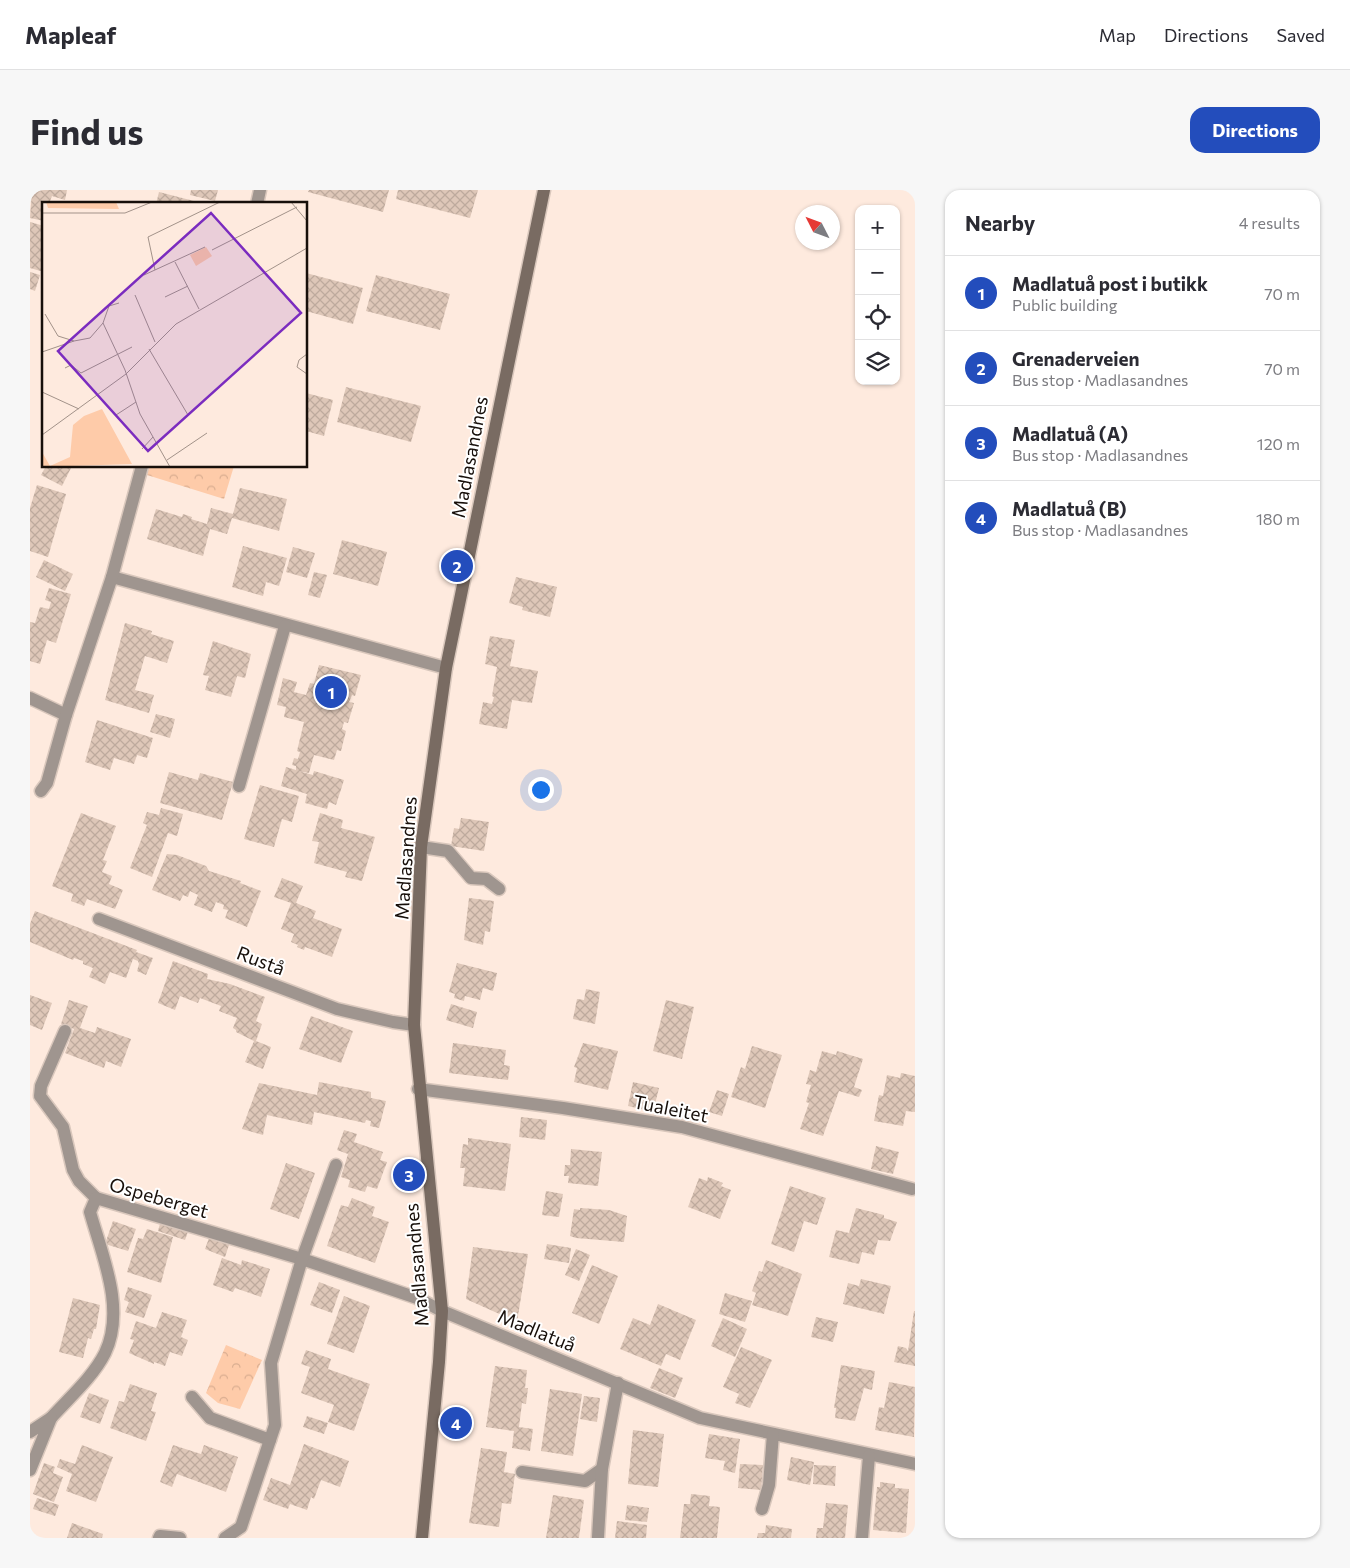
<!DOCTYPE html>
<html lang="en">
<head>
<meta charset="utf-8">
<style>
  :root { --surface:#fff; --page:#f7f7f7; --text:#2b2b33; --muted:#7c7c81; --line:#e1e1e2; --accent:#234dbc }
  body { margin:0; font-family:Commissioner,sans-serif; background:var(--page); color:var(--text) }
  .controls { position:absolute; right:15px; top:15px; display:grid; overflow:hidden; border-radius:10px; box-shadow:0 1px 4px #0004 }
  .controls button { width:45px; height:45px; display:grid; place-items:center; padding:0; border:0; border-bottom:1px solid var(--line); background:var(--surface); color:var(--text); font:25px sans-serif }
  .compass { position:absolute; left:765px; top:15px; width:45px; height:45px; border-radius:50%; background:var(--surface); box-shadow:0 1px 4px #0004; rotate:312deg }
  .you { position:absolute; left:510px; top:599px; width:18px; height:18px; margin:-12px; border:4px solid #fff; border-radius:50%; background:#1a73e8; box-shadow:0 0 0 8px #1a73e833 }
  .badge { display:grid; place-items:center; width:32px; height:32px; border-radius:50%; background:var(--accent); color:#fff; font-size:16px; font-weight:700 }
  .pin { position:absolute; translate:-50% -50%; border:2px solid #fff; box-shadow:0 1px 5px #0006 }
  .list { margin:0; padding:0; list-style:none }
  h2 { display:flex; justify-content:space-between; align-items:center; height:65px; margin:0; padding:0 20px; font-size:21px }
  h2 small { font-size:16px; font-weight:400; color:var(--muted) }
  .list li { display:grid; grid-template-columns:32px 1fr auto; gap:15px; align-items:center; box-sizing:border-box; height:75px; padding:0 20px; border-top:1px solid var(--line) }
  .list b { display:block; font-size:19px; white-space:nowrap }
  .list p { margin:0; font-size:16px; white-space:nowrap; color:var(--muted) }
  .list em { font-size:16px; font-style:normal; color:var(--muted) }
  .icon { flex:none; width:28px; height:28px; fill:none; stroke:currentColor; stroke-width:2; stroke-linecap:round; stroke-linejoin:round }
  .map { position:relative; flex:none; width:885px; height:1348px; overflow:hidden; border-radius:15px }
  header { display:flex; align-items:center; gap:30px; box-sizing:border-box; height:70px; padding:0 25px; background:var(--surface); border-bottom:1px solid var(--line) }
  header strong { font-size:24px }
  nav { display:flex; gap:28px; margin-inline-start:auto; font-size:18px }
  .intro { display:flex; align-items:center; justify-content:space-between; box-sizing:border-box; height:120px; padding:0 30px }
  h1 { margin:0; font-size:35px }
  .button { padding:12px 22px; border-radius:15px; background:var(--accent); color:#fff; font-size:18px; font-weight:700 }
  main { display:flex; gap:30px; padding:0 30px }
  aside { flex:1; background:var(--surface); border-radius:15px; box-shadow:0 1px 4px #0004 }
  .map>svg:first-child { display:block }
</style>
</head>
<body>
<header>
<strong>Mapleaf</strong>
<nav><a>Map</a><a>Directions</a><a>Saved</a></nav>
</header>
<div class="intro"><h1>Find us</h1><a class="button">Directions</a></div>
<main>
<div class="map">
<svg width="885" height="1348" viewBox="0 0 885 1348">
  <defs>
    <pattern id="forest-crowns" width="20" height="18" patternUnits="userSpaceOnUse" patternTransform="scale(1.25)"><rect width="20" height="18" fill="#fecba9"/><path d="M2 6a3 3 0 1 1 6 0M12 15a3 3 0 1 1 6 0" fill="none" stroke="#d9ad90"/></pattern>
    <pattern id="building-cross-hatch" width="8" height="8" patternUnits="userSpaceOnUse" patternTransform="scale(1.25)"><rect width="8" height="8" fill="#dec7b8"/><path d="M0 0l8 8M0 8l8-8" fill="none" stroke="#beaa9d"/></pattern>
  </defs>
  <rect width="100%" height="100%" fill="#feeade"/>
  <g fill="url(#forest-crowns)">
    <polygon points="119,276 204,276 194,309 117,285"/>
    <polygon points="196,1155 232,1170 210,1219 188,1213 176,1203"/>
  </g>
  <g fill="url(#building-cross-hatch)">
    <polygon points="2,0 37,0 35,10 22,6 20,11 29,14 14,14 14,31 0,28"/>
    <polygon points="161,0 188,0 185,11 160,5"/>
    <polygon points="279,0 359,0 353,22 278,2"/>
    <polygon points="368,0 448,0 440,28 366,9"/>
    <polygon points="129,2 164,11 163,14 126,14"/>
    <polygon points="0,32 14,36 14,82 0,78"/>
    <polygon points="0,82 10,85 5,101 0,99"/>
    <polygon points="276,83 333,98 323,134 276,121"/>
    <polygon points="346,85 420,104 410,140 336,121"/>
    <polygon points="316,197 391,216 381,252 307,232"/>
    <polygon points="276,203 303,210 294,246 276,241"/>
    <polygon points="16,276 42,276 32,296 11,285"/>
    <polygon points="7,295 36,304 18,367 0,361 0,318"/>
    <polygon points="210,298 257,309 249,341 202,328 197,344 180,339 173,366 117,349 126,319 152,327 153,324 162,327 161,329 177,334 181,318 203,324"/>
    <polygon points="312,350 357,362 348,396 303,384"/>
    <polygon points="213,356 257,368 249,396 236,392 233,406 202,397"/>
    <polygon points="263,357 285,363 277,388 256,382"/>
    <polygon points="14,370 43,384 35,401 6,387"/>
    <polygon points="284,382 297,385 290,408 278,405"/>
    <polygon points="486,387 527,397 520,427 492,420 493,417 479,413"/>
    <polygon points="19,398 41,404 26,453 17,450 10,474 0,471 0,432 5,433 10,417 19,419 21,412 15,410"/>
    <polygon points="95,433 122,441 121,444 144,451 137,473 115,466 105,500 124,505 119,523 75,510"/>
    <polygon points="460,446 485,450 480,476 508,481 502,513 482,510 477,539 449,534 453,512 462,514 464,507 462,506 467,477 455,474"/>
    <polygon points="183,451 221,464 215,488 207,486 201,507 175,500 179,486 173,485"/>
    <polygon points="289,475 331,485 325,506 322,505 319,512 324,513 318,533 314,532 312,539 316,541 311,561 307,560 304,570 284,565 279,583 268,581 283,585 284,581 314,590 306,615 299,612 297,619 275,613 277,604 251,596 256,577 266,580 266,576 262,575 264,568 268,569 270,562 267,561 274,532 254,527 256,517 247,515 253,488 267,492 264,502 276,505 280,493 284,494"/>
    <polygon points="126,524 145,529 140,548 120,542"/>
    <polygon points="67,530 123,548 117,568 107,565 104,574 84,568 80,580 55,572"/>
    <polygon points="139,582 168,590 170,583 203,592 192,630 130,613"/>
    <polygon points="230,595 269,606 262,632 252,629 244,657 214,649"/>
    <polygon points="131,618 153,624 147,646 138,643 122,687 100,678 117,635 113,633 117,622 129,625"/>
    <polygon points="51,623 86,636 73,670 77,671 72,682 82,686 79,694 93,700 85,719 57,709 54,716 41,711 43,704 22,696"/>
    <polygon points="290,623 313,630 311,638 345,647 332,691 315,687 317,682 284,673 289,652 282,651"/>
    <polygon points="431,628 459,632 454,661 421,656 424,638 429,639"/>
    <polygon points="137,664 147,665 176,676 179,681 211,691 210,693 231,701 217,737 195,728 198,720 193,719 194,715 186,712 182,722 164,715 168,705 160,701 158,707 153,705 150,711 122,700"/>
    <polygon points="252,688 273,696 266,713 286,721 283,728 312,739 302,767 275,757 274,760 267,757 268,755 261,752 264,744 251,739 261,713 244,707"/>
    <polygon points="439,708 464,711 460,742 455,741 453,755 434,750"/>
    <polygon points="5,721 107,760 106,762 123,768 116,785 107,781 109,774 108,771 103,769 96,788 80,782 75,794 59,787 63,778 53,774 53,771 44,768 43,770 0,752 0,734"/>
    <polygon points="143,771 178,784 177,789 200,794 235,807 226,831 232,834 226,851 241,857 233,879 215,872 224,851 206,842 206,840 203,838 207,828 189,821 191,816 170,808 168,813 150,806 145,820 128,813"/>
    <polygon points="427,773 467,783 463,801 453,798 450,810 435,806 434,811 424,808 425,804 419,802"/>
    <polygon points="556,799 570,802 565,834 543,829 547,809 554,810"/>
    <polygon points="0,805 22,813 12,840 0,835"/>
    <polygon points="39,810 58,816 50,838 65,843 67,837 101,849 91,877 76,871 74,878 35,863 44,839 31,834"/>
    <polygon points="636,810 664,817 652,869 623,861"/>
    <polygon points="421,814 447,822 443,838 416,830"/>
    <polygon points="281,826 323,841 311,873 269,859"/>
    <polygon points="423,853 476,860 474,875 480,876 478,890 419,883"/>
    <polygon points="553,853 588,861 578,900 544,892 547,878 544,877"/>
    <polygon points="722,856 752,865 735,918 701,907 711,877 715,879"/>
    <polygon points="792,861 806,865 807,861 833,869 824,897 832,900 829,907 809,901 793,946 770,939 779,913 776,912 781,895 776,894 780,880 786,882"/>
    <polygon points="871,883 885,886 885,922 876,921 873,936 844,931 849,905 853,906 857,885 870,888"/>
    <polygon points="289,892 341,902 341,908 356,911 349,938 340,936 341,931 336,930 335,933 284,922 282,935 237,925 233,945 212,939 229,893 287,905"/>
    <polygon points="603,892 629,898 623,922 598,916"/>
    <polygon points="687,900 699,904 692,926 679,922"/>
    <polygon points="491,927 517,930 515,950 489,947"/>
    <polygon points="314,940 327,944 324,952 353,962 350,970 357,972 347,999 337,996 335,1002 318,997 320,990 311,987 318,964 307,960"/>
    <polygon points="438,948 481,954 475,1001 433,996 435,978 430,978 433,954 438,955"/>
    <polygon points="846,956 869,962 863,984 841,979"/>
    <polygon points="541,959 572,962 568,996 538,993 539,986 534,986 535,975 540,975"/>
    <polygon points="256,973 285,983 269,1029 240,1019"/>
    <polygon points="678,987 693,993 691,996 701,1000 690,1029 658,1017 669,988 677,991"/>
    <polygon points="760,996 796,1008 787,1035 774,1031 764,1062 741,1054"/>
    <polygon points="516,1001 533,1004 529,1027 512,1025"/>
    <polygon points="322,1008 345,1017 342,1026 359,1032 345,1073 297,1056 311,1015 318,1017"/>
    <polygon points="550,1018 579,1020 597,1026 594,1052 546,1048 540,1046 544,1019 550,1020"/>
    <polygon points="826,1018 854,1025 854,1028 867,1032 860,1051 848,1050 844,1065 832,1062 829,1074 799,1067 806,1040 819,1043"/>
    <polygon points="131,1030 159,1039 155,1050 128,1041"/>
    <polygon points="83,1031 106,1039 98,1061 75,1054"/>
    <polygon points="117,1039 143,1047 131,1093 97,1082 108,1048 113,1049"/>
    <polygon points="179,1048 199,1055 195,1067 175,1059"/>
    <polygon points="517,1054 541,1058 539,1073 514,1069"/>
    <polygon points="443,1057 498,1064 487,1132 436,1109"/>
    <polygon points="546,1059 560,1065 549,1091 535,1085"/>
    <polygon points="192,1068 211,1075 212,1070 240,1079 231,1107 205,1098 203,1102 183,1095"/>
    <polygon points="736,1070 772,1084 758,1126 722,1115 726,1103 722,1101 729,1081 732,1082"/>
    <polygon points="562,1075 588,1086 569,1134 542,1123"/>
    <polygon points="831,1089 861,1096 854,1124 813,1114 818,1093 829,1096"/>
    <polygon points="289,1092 310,1100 302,1123 280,1115"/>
    <polygon points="98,1097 122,1105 114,1128 95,1122 99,1112 94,1110"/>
    <polygon points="695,1103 722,1111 715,1132 689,1124"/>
    <polygon points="314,1106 340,1116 324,1163 297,1154"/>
    <polygon points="43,1108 70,1115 66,1139 64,1139 61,1149 58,1148 53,1168 29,1162"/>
    <polygon points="628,1114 666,1130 650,1170 636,1164 631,1176 590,1159 603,1128 620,1135"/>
    <polygon points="884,1121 885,1121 885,1176 864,1172 868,1156 876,1158 878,1161"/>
    <polygon points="132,1122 157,1130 151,1147 158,1150 152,1166 140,1162 135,1176 124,1172 124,1174 99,1163 104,1150 100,1149 106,1131 126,1138"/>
    <polygon points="786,1127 808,1132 803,1152 781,1147"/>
    <polygon points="693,1128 717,1139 705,1167 681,1156"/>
    <polygon points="711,1157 742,1170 720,1218 705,1213 709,1204 693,1197"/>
    <polygon points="276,1160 301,1169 298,1179 340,1194 324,1241 298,1232 304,1215 271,1203 280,1177 271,1174"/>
    <polygon points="811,1175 845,1181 842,1200 834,1198 825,1231 805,1228 806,1218 804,1218"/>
    <polygon points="465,1176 497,1180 495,1198 498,1198 496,1214 492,1213 489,1237 503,1239 500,1261 482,1258 484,1241 456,1237"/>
    <polygon points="629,1178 653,1188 645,1208 620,1198"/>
    <polygon points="859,1192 885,1197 884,1247 845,1240 849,1217 854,1218"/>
    <polygon points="100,1194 127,1203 121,1221 126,1222 116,1251 80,1238 89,1211 94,1212"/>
    <polygon points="520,1199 552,1204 543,1266 511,1261"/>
    <polygon points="59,1203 79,1210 70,1234 50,1227"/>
    <polygon points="554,1206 570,1208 567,1232 550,1229"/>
    <polygon points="277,1226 298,1233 294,1244 273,1237"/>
    <polygon points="603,1240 634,1244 628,1297 598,1294"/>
    <polygon points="679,1244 710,1249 705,1283 693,1280 695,1271 675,1268"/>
    <polygon points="274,1254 319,1271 310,1297 291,1290 284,1309 281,1307 277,1320 260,1314 258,1319 233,1310 241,1288 260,1295"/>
    <polygon points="52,1255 83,1267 66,1312 36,1301 42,1284 27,1277 30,1269 45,1274"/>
    <polygon points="143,1255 171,1264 174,1255 208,1267 196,1302 147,1284 142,1297 130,1292"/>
    <polygon points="451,1258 477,1262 474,1282 485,1284 481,1314 472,1313 469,1337 439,1333"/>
    <polygon points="761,1267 784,1272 780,1295 757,1290"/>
    <polygon points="14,1273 25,1277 23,1283 33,1287 24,1312 3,1304"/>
    <polygon points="710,1274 733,1275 731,1300 708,1298"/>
    <polygon points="784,1275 806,1276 805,1296 783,1294"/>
    <polygon points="850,1292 865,1294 865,1298 879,1299 876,1343 843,1340 847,1297 850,1297"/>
    <polygon points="661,1304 680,1306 679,1316 690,1317 687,1348 650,1348 654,1314 660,1314"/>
    <polygon points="523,1305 554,1310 549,1348 516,1348"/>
    <polygon points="7,1308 29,1315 25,1326 3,1319"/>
    <polygon points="796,1313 818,1315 815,1348 786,1348 787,1338 793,1338"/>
    <polygon points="597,1315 619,1318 617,1332 595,1330"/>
    <polygon points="587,1331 617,1335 616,1348 585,1348"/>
    <polygon points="42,1333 73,1344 72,1348 37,1348"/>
    <polygon points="736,1335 762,1339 761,1348 727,1348 728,1343 735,1343"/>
  </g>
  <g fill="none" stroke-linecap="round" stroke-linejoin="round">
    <defs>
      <polyline id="lane" points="35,841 11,896 10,906 33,937 43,980 49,991 66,1008"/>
      <g id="street">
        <polyline points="227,14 230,0"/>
        <polyline points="82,387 416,478"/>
        <polyline points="0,508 36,525"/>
        <polyline points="209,596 255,436"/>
        <polyline points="11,601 17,593 36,525 82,387 112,276"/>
        <polyline points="391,657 418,661 441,688 456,689 469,699"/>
        <polyline points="69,729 307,819 363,832 384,835"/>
        <polyline points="388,899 533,918 652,937 882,999"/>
        <polyline points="162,1207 180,1228 240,1250"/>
        <path d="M21,1228C39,1208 63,1187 75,1163C96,1119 72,1065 60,1022L66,1008L272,1069L387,1108L412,1121L670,1228L885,1274"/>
        <polyline points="0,1242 21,1228 0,1280"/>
        <polyline points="492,1282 555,1291 572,1279"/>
        <polyline points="732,1319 739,1295 743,1244"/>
        <polyline points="568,1347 572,1279 588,1193"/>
        <polyline points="129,1348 130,1346 150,1348"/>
        <polyline points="195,1348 211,1337 245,1235 241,1173 272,1069 306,975"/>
        <polyline points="832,1348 839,1266"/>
      </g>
      <polyline id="secondary" points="392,1348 409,1172 412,1121 384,835 391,657 416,478 514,0"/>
    </defs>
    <use href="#lane" stroke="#d9c7bc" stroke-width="15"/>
    <use href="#street" stroke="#d9c7bc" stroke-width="15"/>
    <use href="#secondary" stroke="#d9c7bc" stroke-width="15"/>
    <use href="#lane" stroke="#9f958f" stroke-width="12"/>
    <use href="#street" stroke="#9f958f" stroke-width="12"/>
    <use href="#secondary" stroke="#796b62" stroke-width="12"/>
  </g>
  <g text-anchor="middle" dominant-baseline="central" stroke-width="4" stroke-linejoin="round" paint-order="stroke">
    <g font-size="19" fill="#170f0a" stroke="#fff">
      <text transform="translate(439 267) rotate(-79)">Madlasandnes</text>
      <text transform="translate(375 668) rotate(-86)">Madlasandnes</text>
      <text transform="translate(231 770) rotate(21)">Rustå</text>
      <text transform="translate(641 918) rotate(11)">Tualeitet</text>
      <text transform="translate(129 1007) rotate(16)">Ospeberget</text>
      <text transform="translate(386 1075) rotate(-95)">Madlasandnes</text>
      <text transform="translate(507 1140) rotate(22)">Madlatuå</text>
    </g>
  </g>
  <g transform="translate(12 12)">
    <rect width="265" height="265" fill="#feeade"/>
    <path d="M164,45L170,54L154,64L148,53ZM60,207L90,262L0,265V250L8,264L28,255L31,223L42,214Z" fill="#fecba9"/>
    <path d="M4,0H74L77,7L6,6Z" fill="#fecba9"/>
    <path fill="none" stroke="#a29289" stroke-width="1" d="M249,0L265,19M0,11H83L110,0M170,48L255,5M133,60L157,107M113,68L106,35L178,0M102,73L163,45M93,93L113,140M123,95L146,84M61,121L83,168L98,212L128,265M61,121L67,104L77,101M32,139L48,136L61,121M107,147L146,213M0,150L32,139L16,134L3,112M265,152L257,158L255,165L265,172M23,166L29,163L39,171L90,145M0,190L37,207M74,213L94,200M0,233L84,172L134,122L265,46M100,247L111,235M125,258L165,231"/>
    <path fill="#7b2cbf" fill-opacity="0.15" stroke="#7b2cbf" stroke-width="2.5" d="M169,11L259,111L106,249L16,149Z"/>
    <rect width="265" height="265" fill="none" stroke="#170f0a" stroke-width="2.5"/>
  </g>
</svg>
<div class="controls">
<button>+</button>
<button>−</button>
<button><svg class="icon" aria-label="locate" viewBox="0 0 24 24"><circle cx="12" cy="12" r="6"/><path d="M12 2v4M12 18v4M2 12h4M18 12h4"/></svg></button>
<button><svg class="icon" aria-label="layers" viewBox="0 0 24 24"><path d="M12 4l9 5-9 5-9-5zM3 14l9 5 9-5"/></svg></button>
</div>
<svg class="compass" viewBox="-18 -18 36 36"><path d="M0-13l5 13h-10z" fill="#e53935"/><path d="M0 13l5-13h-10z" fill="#7c7c81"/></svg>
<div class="you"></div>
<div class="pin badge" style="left:301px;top:502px">1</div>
<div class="pin badge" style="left:427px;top:376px">2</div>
<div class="pin badge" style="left:379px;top:985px">3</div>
<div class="pin badge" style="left:426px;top:1233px">4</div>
</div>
<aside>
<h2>Nearby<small>4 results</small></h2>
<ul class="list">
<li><span class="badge">1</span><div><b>Madlatuå post i butikk</b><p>Public building</p></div><em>70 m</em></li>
<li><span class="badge">2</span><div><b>Grenaderveien</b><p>Bus stop · Madlasandnes</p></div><em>70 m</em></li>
<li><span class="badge">3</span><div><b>Madlatuå (A)</b><p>Bus stop · Madlasandnes</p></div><em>120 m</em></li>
<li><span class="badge">4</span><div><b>Madlatuå (B)</b><p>Bus stop · Madlasandnes</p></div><em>180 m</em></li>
</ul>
</aside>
</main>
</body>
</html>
